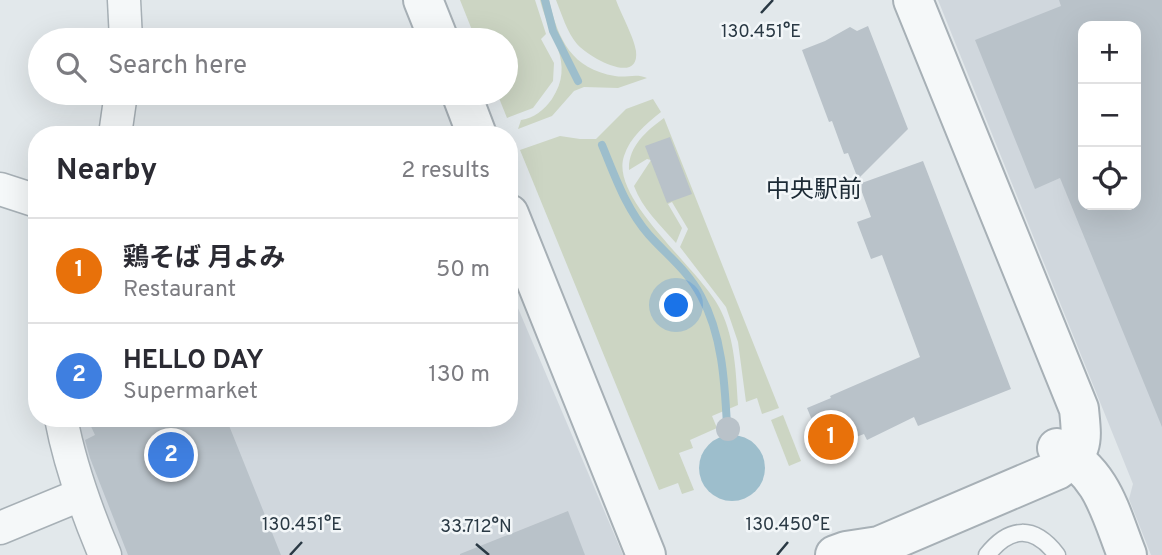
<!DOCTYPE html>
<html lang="en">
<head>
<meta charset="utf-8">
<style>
  :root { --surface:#fff; --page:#f7f7f7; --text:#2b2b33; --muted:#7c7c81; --line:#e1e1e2; --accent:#b45309 }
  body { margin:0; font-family:Overpass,"Noto Sans JP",sans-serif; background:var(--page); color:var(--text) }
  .controls { position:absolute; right:21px; top:21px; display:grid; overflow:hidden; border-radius:14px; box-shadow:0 7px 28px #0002 }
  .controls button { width:63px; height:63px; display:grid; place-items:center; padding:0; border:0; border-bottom:2px solid var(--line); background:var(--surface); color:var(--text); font:35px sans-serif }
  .you { position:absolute; left:677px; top:306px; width:24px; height:24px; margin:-18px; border:5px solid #fff; border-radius:50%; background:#1a73e8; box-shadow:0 0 0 10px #1a73e833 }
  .badge { display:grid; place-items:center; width:46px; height:46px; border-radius:50%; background:var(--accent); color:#fff; font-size:23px; font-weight:700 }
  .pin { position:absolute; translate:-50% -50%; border:4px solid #fff; box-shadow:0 2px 7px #0006 }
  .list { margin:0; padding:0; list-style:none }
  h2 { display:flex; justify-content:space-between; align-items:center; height:91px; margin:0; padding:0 28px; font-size:30px }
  h2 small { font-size:23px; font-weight:400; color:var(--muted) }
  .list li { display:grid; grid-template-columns:46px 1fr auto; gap:21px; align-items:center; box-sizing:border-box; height:105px; padding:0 28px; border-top:2px solid var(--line) }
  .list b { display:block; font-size:26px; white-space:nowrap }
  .list p { margin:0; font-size:23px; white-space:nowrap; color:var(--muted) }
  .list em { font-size:23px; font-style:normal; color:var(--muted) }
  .icon { flex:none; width:38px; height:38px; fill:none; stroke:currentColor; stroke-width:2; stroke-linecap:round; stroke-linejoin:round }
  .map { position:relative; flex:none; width:1162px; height:555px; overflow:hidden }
  .search { position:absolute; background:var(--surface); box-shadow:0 7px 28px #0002; left:28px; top:28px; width:490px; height:77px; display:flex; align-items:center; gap:18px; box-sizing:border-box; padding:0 24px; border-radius:38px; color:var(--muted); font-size:26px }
  .panel { position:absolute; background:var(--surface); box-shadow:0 7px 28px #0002; left:28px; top:126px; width:490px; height:301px; border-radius:28px }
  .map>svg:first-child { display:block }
</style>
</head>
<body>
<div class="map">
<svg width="1162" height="555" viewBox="0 0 1162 555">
  <rect width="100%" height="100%" fill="#e2e8eb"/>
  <g fill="#d0d7dd" fill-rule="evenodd">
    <path d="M938,0H1162V555H1151L1129,499L1133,484ZM1083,26H1136V205H1083Z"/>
    <polygon points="509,287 623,555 122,555 69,423 79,418 509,418"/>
  </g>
  <g fill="#ccd5c3">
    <polygon points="460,0 535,0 546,34 541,39 554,63 553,81 533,108 507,118 497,93 506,93 506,40 476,40"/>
    <path d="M540,0H549C558,40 572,69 615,76C627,78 636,73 647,78L618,88L584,87L574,91L552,116L518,129L521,120C534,118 544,110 552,99C576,63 549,37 540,0Z"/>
    <path d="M556,0H616C621,14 634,37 636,51C640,87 587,56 577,44C567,32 562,15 556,0Z"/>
    <path d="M653,99L661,112C646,124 630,137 624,156C609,200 703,271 721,311C735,340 736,373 738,405L712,416L717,428L690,440L693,448L679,453L694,490L682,494L678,483L659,490L520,150L560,136L580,139H596L626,109Z"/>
    <path d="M664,118L779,408L762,414L757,398L746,402L738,342L726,307L680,247L688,229L672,202L668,204L682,228L676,243C660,225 642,208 634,186L651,160L647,159L629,170C628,147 646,131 664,118Z"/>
    <polygon points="783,415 801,461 789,466 771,420"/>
  </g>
  <circle fill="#9dbecc" cx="732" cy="468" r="33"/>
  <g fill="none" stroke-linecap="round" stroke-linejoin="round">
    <g stroke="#9dbecc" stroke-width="8">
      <polyline points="545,0 553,31 578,81"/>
      <path d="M602,145C615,176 626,209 649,235C668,256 688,271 701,296C725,340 725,394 728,443"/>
    </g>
  </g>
  <g fill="#b9c2c9" fill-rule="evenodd">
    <path d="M1059,0H1162V427L1060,178L1035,189L975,40L1061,6ZM1083,26H1136V205H1083Z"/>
    <polygon points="868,26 908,129 858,179 848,153 844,154 832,121 829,122 802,50 825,41 850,27 857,31"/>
    <polygon points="670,137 692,194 667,203 645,146"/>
    <polygon points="923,161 1011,389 918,426 914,417 867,440 864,434 824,449 807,408 831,398 830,396 920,357 882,255 871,259 857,222 871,217 859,184"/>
    <circle cx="728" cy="429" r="12"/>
    <polygon points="87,418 226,418 281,555 128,555 90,458 85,440 95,435"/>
    <polygon points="568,511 585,555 460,555 460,554"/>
  </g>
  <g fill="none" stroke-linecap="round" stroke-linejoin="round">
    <defs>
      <path id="service" d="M987,555C1010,526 1034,525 1057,555"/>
      <g id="minor">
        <polyline points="124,0 126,40"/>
        <polyline points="115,135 121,93"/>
        <polyline points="0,189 37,201"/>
        <path d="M61,418C70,466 86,510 105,555"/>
        <polyline points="0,528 80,495"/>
      </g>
      <g id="tertiary">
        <polyline points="423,0 439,40"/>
        <polyline points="461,93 477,135"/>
        <polyline points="509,214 646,555"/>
        <path d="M1057,448C1103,474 1109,509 1127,555"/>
        <path d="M835,555L846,551L879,546L1057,470C1085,451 1082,441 1079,409L913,0"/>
      </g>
    </defs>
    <use href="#service" stroke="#a7b0b6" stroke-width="19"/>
    <use href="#minor" stroke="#a7b0b6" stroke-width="35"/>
    <use href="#tertiary" stroke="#a7b0b6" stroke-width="42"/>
    <use href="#service" stroke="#f5f8f9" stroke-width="16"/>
    <use href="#minor" stroke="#f5f8f9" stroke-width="32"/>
    <use href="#tertiary" stroke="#f5f8f9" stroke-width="38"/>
  </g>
  <path fill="none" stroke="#2a3944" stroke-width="2.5" d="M761,13L773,0M476,544L489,555M290,555L302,542M777,555L788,542"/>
  <g text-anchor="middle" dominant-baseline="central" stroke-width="5" stroke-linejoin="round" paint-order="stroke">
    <g font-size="24" fill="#1c2a35" stroke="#f2f6f8">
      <text x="814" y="191">中央駅前</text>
    </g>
  </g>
  <g font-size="18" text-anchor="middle" fill="#2a3944" stroke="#f2f6f8" stroke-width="5" stroke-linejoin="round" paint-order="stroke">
    <text x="761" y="37">130.451°E</text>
    <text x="302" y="530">130.451°E</text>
    <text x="788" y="530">130.450°E</text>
    <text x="476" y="532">33.712°N</text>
  </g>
</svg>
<div class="controls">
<button>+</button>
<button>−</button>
<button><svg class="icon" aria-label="locate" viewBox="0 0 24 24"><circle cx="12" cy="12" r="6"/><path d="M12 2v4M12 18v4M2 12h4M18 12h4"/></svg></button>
</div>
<div class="you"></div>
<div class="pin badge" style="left:831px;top:437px;background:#e8710a">1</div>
<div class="pin badge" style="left:171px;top:455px;background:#3f7fe0">2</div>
<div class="search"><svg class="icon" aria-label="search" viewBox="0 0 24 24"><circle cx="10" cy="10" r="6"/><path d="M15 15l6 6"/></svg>Search here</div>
<section class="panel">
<h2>Nearby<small>2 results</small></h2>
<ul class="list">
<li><span class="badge" style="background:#e8710a">1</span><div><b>鶏そば 月よみ</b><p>Restaurant</p></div><em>50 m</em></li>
<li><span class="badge" style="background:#3f7fe0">2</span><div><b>HELLO DAY</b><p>Supermarket</p></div><em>130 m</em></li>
</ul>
</section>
</div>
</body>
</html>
